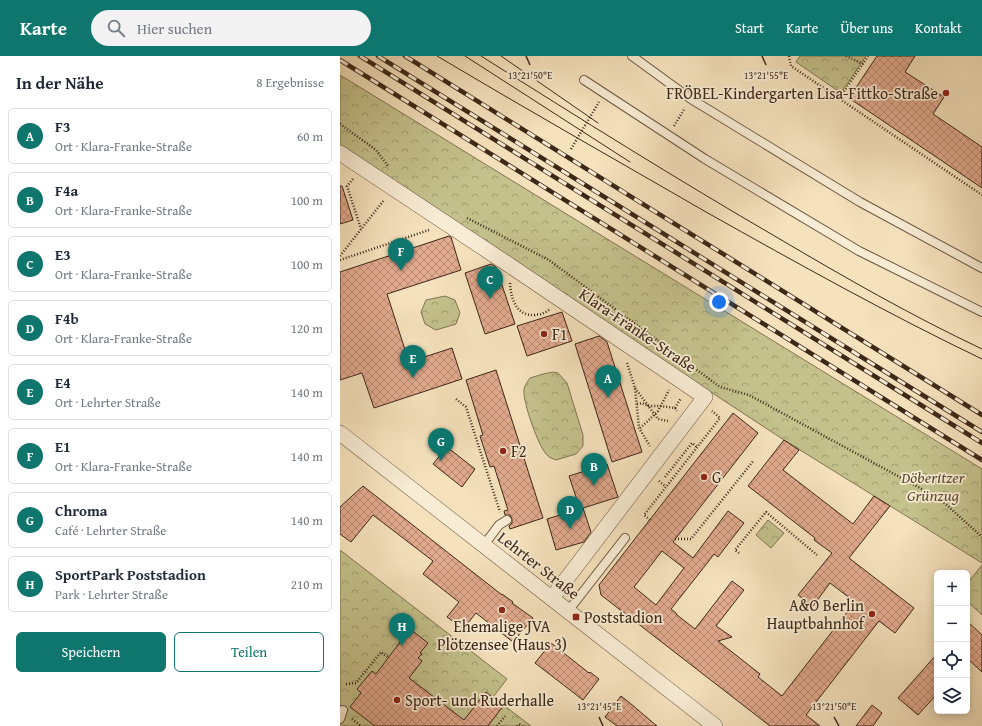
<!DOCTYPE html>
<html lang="de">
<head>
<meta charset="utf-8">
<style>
  :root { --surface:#fff; --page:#f2f2f3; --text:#1f2937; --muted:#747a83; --line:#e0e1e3; --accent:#0f766e }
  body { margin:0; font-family:"Gentium Book Plus",serif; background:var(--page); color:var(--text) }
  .controls { position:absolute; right:12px; bottom:12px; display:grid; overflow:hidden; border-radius:6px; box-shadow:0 2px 10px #0003 }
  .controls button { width:36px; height:36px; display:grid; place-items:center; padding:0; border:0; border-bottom:1px solid var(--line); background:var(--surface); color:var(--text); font:20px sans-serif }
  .you { position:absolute; left:379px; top:246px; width:14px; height:14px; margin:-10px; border:3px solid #fff; border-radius:50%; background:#1a73e8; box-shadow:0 0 0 6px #1a73e833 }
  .badge { display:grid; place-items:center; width:26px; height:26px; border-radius:50%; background:var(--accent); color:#fff; font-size:13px; font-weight:700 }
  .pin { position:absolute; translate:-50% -33px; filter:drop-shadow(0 1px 2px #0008) }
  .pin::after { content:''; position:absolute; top:21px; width:14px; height:12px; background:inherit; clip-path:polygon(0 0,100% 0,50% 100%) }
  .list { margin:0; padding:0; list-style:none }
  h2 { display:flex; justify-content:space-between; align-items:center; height:52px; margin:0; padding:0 16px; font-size:17px }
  h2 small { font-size:13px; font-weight:400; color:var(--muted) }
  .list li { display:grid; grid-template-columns:26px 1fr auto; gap:12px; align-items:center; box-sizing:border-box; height:56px; margin:0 8px 8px; padding:0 8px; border:1px solid var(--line); border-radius:6px }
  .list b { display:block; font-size:15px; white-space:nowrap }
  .list p { margin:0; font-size:13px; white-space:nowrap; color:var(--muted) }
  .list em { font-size:13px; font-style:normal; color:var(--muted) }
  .actions { display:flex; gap:8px; padding:12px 16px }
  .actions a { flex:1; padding:9px 0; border:1px solid var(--accent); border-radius:6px; text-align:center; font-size:14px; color:var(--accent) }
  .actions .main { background:var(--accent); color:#fff }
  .icon { flex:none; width:22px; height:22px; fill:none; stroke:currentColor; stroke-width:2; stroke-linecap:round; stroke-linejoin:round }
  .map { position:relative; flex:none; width:642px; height:670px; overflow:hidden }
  header { display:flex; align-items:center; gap:24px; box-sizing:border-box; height:56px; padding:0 20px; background:var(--accent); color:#fff }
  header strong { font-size:19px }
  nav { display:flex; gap:22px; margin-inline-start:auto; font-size:14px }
  .search { width:280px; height:36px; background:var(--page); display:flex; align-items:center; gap:10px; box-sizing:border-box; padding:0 14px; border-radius:22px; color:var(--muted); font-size:15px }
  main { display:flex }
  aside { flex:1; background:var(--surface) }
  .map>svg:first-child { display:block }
</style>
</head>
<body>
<header>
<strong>Karte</strong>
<div class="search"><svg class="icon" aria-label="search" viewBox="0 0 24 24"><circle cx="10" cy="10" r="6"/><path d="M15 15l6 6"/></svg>Hier suchen</div>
<nav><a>Start</a><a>Karte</a><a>Über uns</a><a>Kontakt</a></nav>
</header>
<main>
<aside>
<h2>In der Nähe<small>8 Ergebnisse</small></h2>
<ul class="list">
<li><span class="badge">A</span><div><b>F3</b><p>Ort · Klara-Franke-Straße</p></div><em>60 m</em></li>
<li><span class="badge">B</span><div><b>F4a</b><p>Ort · Klara-Franke-Straße</p></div><em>100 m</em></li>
<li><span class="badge">C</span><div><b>E3</b><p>Ort · Klara-Franke-Straße</p></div><em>100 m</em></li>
<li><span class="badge">D</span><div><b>F4b</b><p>Ort · Klara-Franke-Straße</p></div><em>120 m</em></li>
<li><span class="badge">E</span><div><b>E4</b><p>Ort · Lehrter Straße</p></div><em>140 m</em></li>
<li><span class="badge">F</span><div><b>E1</b><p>Ort · Klara-Franke-Straße</p></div><em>140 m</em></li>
<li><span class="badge">G</span><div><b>Chroma</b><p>Café · Lehrter Straße</p></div><em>140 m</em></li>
<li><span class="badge">H</span><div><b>SportPark Poststadion</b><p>Park · Lehrter Straße</p></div><em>210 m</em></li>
</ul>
<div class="actions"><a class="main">Speichern</a><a>Teilen</a></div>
</aside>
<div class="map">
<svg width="642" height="670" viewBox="0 0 642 670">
  <defs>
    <pattern id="park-crowns" width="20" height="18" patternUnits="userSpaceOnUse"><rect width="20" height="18" fill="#c4c18c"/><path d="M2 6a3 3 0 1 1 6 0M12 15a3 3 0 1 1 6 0" fill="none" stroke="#a09d71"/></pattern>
    <pattern id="building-cross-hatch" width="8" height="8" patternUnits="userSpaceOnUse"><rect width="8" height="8" fill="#e2aa8e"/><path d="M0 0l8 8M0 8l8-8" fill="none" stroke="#b88a73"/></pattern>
  </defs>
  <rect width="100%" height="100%" fill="#f5e2bd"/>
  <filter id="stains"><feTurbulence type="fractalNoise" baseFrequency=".005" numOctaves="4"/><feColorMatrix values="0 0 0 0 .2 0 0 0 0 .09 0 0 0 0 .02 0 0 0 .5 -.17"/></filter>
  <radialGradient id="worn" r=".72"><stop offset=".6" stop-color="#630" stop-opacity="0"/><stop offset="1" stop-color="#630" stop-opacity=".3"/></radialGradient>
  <g fill="url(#park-crowns)" stroke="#807452">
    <polygon points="460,0 526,0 501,37 456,6"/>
    <polygon points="0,19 642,413 642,507 444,384 0,93"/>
    <polygon points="105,240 115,244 120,257 116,268 96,274 85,268 81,256 86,244"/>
    <path d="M213,316L218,317L227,327L243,379V390L236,398L216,404C214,403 210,402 208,400C199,393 182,344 184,333C185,329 188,325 190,322L203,318Z"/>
    <polygon points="428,464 444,477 431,492 416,479"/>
    <polygon points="0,494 167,623 153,641 191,670 0,670"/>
    <polygon points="642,509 642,559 627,545 627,528"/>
  </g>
  <g fill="url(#building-cross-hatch)" stroke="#3d2717" fill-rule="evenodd">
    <polygon points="537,0 575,0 565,16 604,41 593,58 642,91 642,132 509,42"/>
    <polygon points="0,130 2,130 13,164 0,168"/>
    <polygon points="109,180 111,181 121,214 47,238 69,306 112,292 122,323 34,352 22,317 0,324 0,216"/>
    <polygon points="151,208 156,211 175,268 145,278 125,217"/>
    <polygon points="222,256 232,285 187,300 177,270"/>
    <polygon points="259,280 267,286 302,396 272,406 235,288"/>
    <polygon points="156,314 203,462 170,473 169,470 172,467 172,463 170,459 165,459 164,455 168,454 154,410 150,411 140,380 143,379 126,324"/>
    <path d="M393,357L418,377L333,486L353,502L388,455L404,467L378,501L374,498L368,506L331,553L336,557L337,559L355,573L392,525L404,534L376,570L392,581L378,585L420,618L418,621L442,640L515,546L490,527L473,550L458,539L492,497L474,484L475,482L408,430L444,384L459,394L443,414L513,468L534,440L550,450L509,502L574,552L555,577L539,565L466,659L480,670H430L261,539L259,529ZM322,495L344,512L316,549L294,531Z"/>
    <polygon points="107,391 135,413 122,431 93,408"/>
    <polygon points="267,408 278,441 240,453 229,420"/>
    <polygon points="23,430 162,539 162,538 173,546 172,547 193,562 173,586 136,557 123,573 107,561 119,546 83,518 93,505 33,459 11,486 0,478 0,451"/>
    <polygon points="243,452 251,476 244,486 216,494 207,463"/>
    <polygon points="627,565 642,579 642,616 627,602"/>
    <polygon points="70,573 88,587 80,597 82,598 78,602 82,605 69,622 124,664 146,636 163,650 148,670 35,670 10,651 21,637 17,633 32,615 36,618"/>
    <polygon points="211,587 249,617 250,616 259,623 243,644 195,607"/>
    <polygon points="597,598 597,638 578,659 558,642"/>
    <polygon points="281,640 291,648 317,670 277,670 265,661"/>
    <polygon points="532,649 542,657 533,670 516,670"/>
  </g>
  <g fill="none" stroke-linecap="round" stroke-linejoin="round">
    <defs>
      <g id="service">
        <polyline points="292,0 351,43 520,146 642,212"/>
        <polyline points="244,24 365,103 519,195 642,256"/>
        <polyline points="144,489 159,469 167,464"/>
        <polyline points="228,555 285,482"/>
        <polyline points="0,663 3,654"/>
      </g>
      <g id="minor">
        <polyline points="0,97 169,209 365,341 212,542"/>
        <polyline points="0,377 375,670"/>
      </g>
    </defs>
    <use href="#service" stroke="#6b5640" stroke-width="10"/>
    <use href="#minor" stroke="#6b5640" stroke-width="16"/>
    <g stroke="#3d2717" stroke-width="2.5" stroke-dasharray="1 2" stroke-linecap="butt">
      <polyline points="449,0 451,10 642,139"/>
      <polyline points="506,0 523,8"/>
      <polyline points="499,43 528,0"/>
      <polyline points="0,68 36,94 48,110"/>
      <polyline points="334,70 345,52"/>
      <polyline points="231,93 259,46"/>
      <polyline points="13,123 7,130 21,173"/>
      <polyline points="127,162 209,204 380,331 409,339 600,443 642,481"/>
      <polyline points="0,200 44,144"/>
      <polyline points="0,204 89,174"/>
      <path d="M170,227C171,243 176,260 195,259C197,258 199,259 201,258C204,257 208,255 210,253"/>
      <polyline points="287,307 295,332 299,372 310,390"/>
      <polyline points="295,332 318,363 328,365"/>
      <polyline points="116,343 126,351 160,456"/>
      <polyline points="297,348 302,347 309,350 320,350 335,352 337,355"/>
      <polyline points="335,352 341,342"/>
      <polyline points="300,372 310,363 318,355 329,334"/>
      <polyline points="325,421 352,387 357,391"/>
      <polyline points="319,425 326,431"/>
      <polyline points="310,464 304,459 380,362 372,355"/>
      <polyline points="335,483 351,483 414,404"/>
      <polyline points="399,497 395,494 426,456 477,499"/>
      <polyline points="6,628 16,627 41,596 48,601"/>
      <polyline points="12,663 21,670"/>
      <polyline points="157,670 165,660"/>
      <polyline points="177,670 179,668 182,670"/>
    </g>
    <use href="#service" stroke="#f8ecd4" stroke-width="8"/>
    <use href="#minor" stroke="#f8ecd4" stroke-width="15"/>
    <g stroke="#3d2717" stroke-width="1">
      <path d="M97,0C186,53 276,104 366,156C457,207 548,258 642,303"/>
      <polyline points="125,0 290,106"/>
      <path d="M141,0C239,62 338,124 438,182C504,221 572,260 642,293"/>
      <polyline points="161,0 258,67"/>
    </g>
    <defs>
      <g id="rail">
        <polyline points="20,0 642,387"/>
        <polyline points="38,0 642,376"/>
        <polyline points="65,0 642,359"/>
        <polyline points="0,4 642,404"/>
      </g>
    </defs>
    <use href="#rail" stroke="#3d2717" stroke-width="4.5"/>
    <use href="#rail" stroke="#f8ecd4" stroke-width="3" stroke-dasharray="9" stroke-linecap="butt"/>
  </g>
  <path fill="none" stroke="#3d2717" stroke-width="1.5" d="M186,0L190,9M422,0L426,9M259,661L263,670M494,661L499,670"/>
  <g fill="#8f2418" stroke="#f8ecd4" stroke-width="1.5">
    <circle cx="606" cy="37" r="4"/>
    <circle cx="204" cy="278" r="4"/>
    <circle cx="163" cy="395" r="4"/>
    <circle cx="364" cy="421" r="4"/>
    <circle cx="162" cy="554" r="4"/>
    <circle cx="532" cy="558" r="4"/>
    <rect x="232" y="557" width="8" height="8" rx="2"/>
    <circle cx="57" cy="644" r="4"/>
  </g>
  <g text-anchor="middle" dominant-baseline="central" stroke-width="3.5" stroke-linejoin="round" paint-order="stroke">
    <g font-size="16" fill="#3d2717" stroke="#f8ecd4" text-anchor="start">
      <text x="598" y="37" text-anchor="end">FRÖBEL-Kindergarten Lisa-Fittko-Straße</text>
      <text x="212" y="278">F1</text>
      <text x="171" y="395">F2</text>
      <text x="372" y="421">G</text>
      <text x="524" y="549" text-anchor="end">A&amp;O Berlin<tspan x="524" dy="18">Hauptbahnhof</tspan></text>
      <text x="244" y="561">Poststadion</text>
      <text x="162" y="570" text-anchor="middle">Ehemalige JVA<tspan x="162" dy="18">Plötzensee (Haus 3)</tspan></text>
      <text x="65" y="644">Sport- und Ruderhalle</text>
    </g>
    <g font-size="16" fill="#3d2717" stroke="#f8ecd4">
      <text transform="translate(298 274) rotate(34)">Klara-Franke-Straße</text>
      <text transform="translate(199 509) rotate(38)">Lehrter Straße</text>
    </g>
    <g font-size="16" font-style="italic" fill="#5f4e34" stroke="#f8ecd4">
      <text x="593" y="421">Döberitzer<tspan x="593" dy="18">Grünzug</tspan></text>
    </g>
  </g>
  <g font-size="10" text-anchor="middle" fill="#3d2717" stroke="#f8ecd4" stroke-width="3.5" stroke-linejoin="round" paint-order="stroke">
    <text x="190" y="23">13°21'50"E</text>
    <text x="426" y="23">13°21'55"E</text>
    <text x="259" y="654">13°21'45"E</text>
    <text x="494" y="654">13°21'50"E</text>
  </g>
  <rect width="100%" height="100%" filter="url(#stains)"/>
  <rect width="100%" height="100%" fill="url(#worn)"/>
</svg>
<div class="controls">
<button>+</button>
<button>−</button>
<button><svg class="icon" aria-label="locate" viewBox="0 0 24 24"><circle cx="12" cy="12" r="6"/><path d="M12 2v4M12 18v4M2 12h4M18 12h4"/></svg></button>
<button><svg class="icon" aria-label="layers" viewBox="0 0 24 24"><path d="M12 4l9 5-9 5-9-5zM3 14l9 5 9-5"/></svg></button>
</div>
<div class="you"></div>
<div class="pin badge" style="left:268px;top:342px">A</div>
<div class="pin badge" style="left:254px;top:430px">B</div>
<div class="pin badge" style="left:150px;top:243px">C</div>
<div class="pin badge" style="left:230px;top:473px">D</div>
<div class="pin badge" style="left:73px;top:322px">E</div>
<div class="pin badge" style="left:61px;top:215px">F</div>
<div class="pin badge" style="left:101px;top:405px">G</div>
<div class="pin badge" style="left:62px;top:590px">H</div>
</div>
</main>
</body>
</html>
